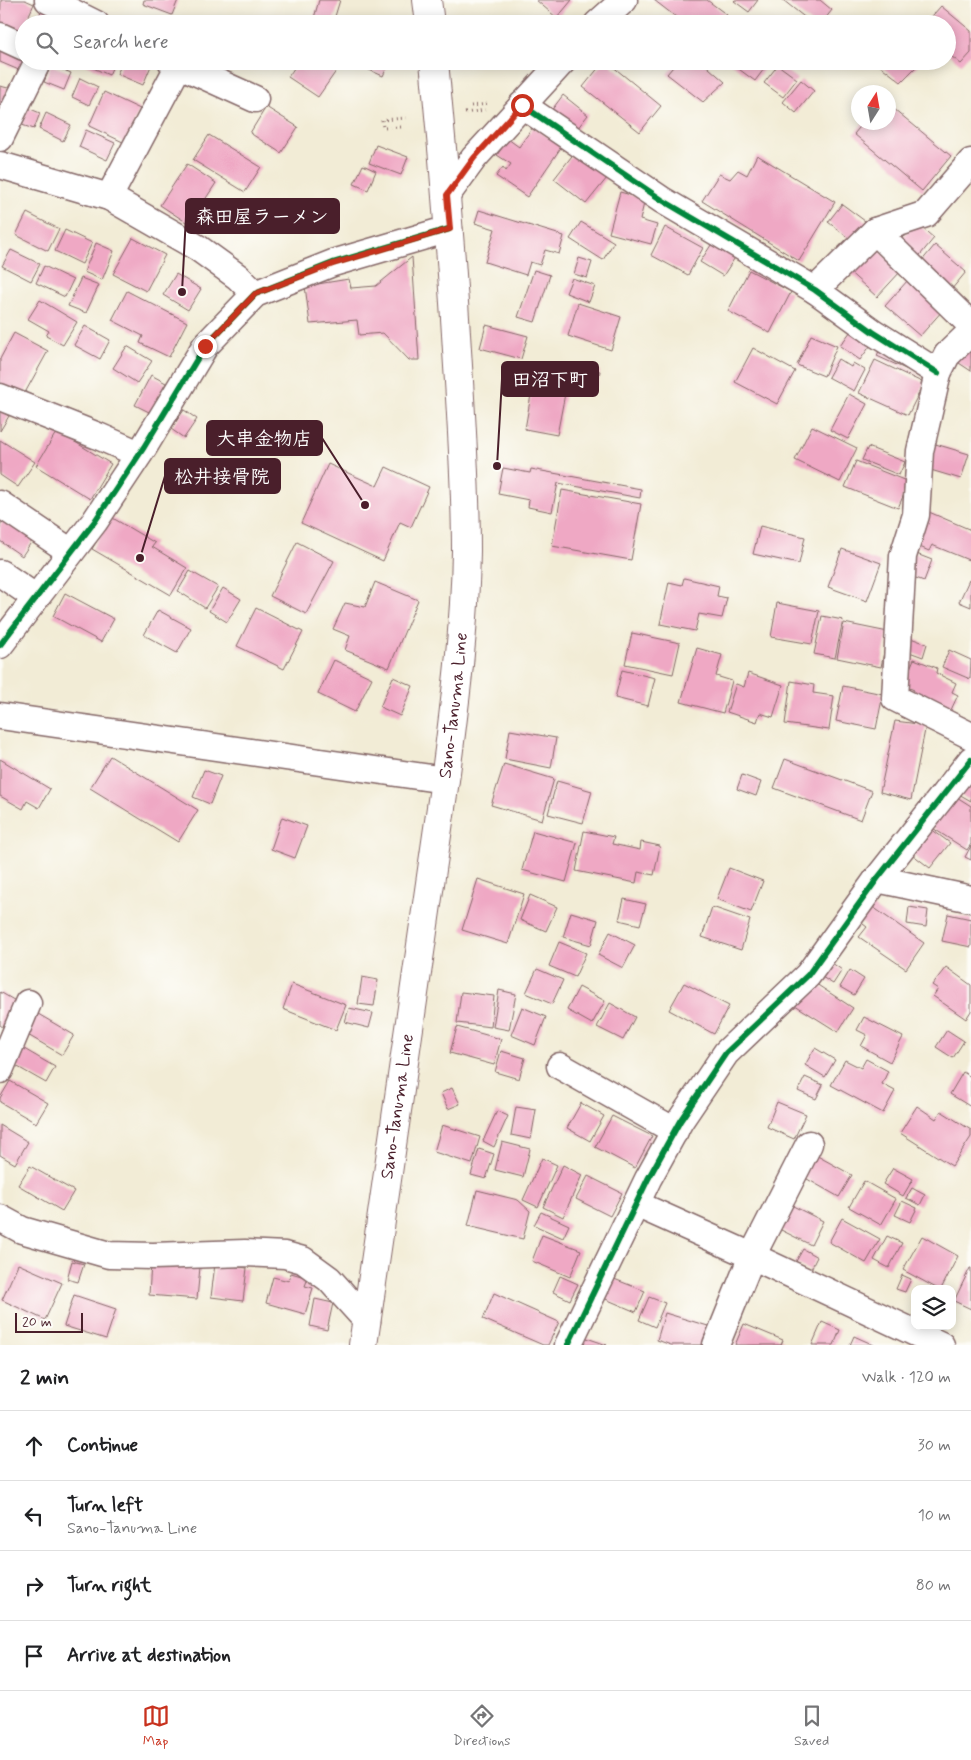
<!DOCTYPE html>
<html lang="en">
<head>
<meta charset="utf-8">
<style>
  :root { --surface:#fff; --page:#f2f2f2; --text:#202124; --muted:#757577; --line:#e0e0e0; --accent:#c8321e }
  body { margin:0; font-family:Mynerve,"Klee One",sans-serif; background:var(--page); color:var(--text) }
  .controls { position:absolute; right:15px; bottom:15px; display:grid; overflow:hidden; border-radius:10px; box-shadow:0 2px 12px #0003 }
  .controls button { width:45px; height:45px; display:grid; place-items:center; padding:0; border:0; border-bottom:1px solid var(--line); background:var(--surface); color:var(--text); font:25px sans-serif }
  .compass { position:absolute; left:851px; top:85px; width:45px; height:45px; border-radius:50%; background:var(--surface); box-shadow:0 2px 12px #0003; rotate:11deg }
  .scale { position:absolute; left:15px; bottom:12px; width:68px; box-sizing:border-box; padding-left:5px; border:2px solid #4a1f2b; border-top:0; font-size:14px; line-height:18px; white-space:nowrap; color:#4a1f2b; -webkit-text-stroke:4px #fdfcf7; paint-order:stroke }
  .stop { position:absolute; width:15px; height:15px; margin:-11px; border:4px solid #c8321e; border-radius:50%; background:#fff }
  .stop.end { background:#c8321e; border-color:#fff; box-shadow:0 1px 5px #0008 }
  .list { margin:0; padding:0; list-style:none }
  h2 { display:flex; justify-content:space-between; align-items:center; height:65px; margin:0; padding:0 20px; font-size:21px }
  h2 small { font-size:16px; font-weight:400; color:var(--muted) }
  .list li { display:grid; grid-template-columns:32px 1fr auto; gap:15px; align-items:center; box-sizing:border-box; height:70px; padding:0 20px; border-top:1px solid var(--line) }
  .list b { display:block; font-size:19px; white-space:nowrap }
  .list p { margin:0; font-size:16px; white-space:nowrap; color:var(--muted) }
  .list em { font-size:16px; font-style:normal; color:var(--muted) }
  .icon { flex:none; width:28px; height:28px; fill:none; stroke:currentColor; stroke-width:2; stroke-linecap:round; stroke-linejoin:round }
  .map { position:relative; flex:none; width:971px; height:1345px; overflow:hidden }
  .search { position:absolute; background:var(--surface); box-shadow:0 2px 12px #0003; left:15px; right:15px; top:15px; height:55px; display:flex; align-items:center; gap:12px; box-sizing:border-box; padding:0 18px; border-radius:28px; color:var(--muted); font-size:19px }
  .sheet { height:345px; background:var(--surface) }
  nav { display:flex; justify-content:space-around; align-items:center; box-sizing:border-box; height:70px; border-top:1px solid var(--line); background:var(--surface); font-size:14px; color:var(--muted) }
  nav a { display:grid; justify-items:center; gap:2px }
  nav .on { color:var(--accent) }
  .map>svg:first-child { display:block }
</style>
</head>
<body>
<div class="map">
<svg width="971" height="1345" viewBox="0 0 971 1345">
  <rect width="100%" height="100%" fill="#fdfcf7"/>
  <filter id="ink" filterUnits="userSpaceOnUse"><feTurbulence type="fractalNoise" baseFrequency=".02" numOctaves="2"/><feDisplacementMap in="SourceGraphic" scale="10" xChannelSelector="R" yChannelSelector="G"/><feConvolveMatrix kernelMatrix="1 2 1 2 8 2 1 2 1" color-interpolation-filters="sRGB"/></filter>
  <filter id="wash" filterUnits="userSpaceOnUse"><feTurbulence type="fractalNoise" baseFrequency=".0096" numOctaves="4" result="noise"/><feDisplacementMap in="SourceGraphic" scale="20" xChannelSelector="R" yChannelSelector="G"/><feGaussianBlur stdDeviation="1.12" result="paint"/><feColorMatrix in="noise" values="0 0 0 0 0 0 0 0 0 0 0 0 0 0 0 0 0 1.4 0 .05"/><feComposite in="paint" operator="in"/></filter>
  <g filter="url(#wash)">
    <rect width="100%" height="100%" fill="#f2ecd6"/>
    <g id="blocks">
      <g fill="#efa8c4">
        <polygon points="1,0 25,0 34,4 25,24 24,24 21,33 0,23"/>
        <polygon points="144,0 178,0 172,15 143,4"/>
        <polygon points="319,0 340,0 333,23 314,18"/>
        <polygon points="536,0 572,0 557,18"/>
        <polygon points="654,0 707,0 727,15 720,24 685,24"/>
        <polygon points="735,0 758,0 749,12 734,1"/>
        <polygon points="783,0 820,0 832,10 821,24 813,24"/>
        <polygon points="43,6 77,24 36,24"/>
        <polygon points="941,6 971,31 971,53 961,64 947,53 947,24 925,24"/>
        <polygon points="0,41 24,51 24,61 21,71 0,62"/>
        <polygon points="82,61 115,61 109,75 82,63"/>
        <polygon points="123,61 153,61 143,85 117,74"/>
        <polygon points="299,61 330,61 339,67 318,97 288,77"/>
        <polygon points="360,61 390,61 383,76 358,65"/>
        <polygon points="604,61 606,61 661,106 640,132 583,87"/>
        <polygon points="678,61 701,61 725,82 703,102 667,74"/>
        <polygon points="728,61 770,61 755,81"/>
        <polygon points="874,61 917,61 919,64 901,82"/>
        <polygon points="51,65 71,73 64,90 44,82"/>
        <polygon points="778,65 797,79 783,97 764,83"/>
        <polygon points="80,78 98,87 89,105 72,97"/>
        <polygon points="801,80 814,91 796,113 783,102"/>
        <polygon points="0,86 8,88 0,111"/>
        <polygon points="104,92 140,109 125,143 89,126"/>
        <polygon points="563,95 588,115 573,134 548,115"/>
        <polygon points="888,104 951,156 922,191 854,134 864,122 888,122"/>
        <polygon points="266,107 298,127 281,153 250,133"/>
        <polygon points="28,108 40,113 34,129 22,125"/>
        <polygon points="46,113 71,125 63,141 39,129"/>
        <polygon points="533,127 562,146 527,197 496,176 503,167 506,171 511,164 497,155 508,139 519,147"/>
        <polygon points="86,130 115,143 107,160 79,147"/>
        <polygon points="209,135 261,167 245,192 193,160"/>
        <polygon points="376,145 408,157 401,175 369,163"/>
        <polygon points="575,152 607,178 586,204 554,179"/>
        <polygon points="757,155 835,202 799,261 702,201 719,174 730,179 738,170 747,175"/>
        <polygon points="187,164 216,183 189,224 160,205"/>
        <polygon points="363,165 376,171 368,190 354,184"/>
        <polygon points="620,192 645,199 640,220 657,225 651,244 609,233"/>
        <polygon points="842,204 869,224 855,243 828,222"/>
        <polygon points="479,210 564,236 559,254 545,250 540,265 530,262 526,275 485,262 495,229 475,223"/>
        <polygon points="27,213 59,229 48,251 16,235"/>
        <polygon points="581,222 614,242 603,260 570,239"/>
        <polygon points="915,222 934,238 916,260 897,244"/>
        <polygon points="665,227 703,248 688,275 651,255"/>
        <polygon points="65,230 92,243 82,264 55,251"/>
        <polygon points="133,238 165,255 146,291 113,274"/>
        <polygon points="713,242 736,256 723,276 700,262"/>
        <polygon points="870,242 901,271 877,297 845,268"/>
        <polygon points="96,243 114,251 102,280 84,272"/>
        <polygon points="935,245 966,272 951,290 920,263"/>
        <polygon points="11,250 40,264 31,281 2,266"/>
        <polygon points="412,257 419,360 409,360 383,333 359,335 357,320 310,324 305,286 349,279 351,288 376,286"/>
        <polygon points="579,258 592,262 587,278 574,274"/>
        <polygon points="44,266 73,280 65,297 36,283"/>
        <polygon points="534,270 550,275 535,322 518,317"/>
        <polygon points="749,270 791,292 770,333 728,311"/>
        <polygon points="176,274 201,289 188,310 163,295"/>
        <polygon points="81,278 99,285 86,313 68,306"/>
        <polygon points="572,278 595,286 589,302 566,293"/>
        <polygon points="908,280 943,310 920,336 885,306"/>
        <polygon points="127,291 187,322 169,357 140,343 143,336 112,320"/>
        <polygon points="40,300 77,322 63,345 46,336 49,331 28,319"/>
        <polygon points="578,303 621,317 611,350 568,336"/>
        <polygon points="486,325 528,336 521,359 480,348"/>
        <polygon points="85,326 110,340 100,359 74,345"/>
        <polygon points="853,328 873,342 860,360 840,346"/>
        <polygon points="14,333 48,351 21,400 0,388 0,359"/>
        <polygon points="811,335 837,346 824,376 797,365"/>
        <polygon points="971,340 971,371 953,359"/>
        <polygon points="127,346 152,361 137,383 113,368"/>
        <polygon points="753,348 795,371 777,404 735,382"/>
        <polygon points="880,348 923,377 877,356"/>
        <polygon points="838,359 851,367 853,363 865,370 854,391 828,377"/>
        <polygon points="875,360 924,383 908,415 859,393"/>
        <polygon points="587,368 600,371 597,386 584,383"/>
        <polygon points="535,372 568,378 557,435 525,429"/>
        <polygon points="151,375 166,383 151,413 135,405"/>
        <polygon points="849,394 867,404 848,439 830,430"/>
        <polygon points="184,410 197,419 184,438 171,429"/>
        <polygon points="0,411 9,416 0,431"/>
        <polygon points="812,426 857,448 840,482 795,460"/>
        <polygon points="57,431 111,464 90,499 36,466"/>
        <polygon points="0,440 35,462 18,487 0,475"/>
        <polygon points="932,443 969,454 961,479 924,468"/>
        <polygon points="868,447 905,462 899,475 862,460"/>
        <polygon points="856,461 909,482 898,508 845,487"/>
        <polygon points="328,464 377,486 386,467 429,487 411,527 400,522 383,561 301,523"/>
        <polygon points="503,468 530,473 531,469 641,489 640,498 558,483 552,512 528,507 529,500 498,494"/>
        <polygon points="562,490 641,504 631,560 552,546"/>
        <polygon points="9,512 38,532 22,556 0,541 0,525"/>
        <polygon points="929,512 971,530 971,561 932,545 929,551 915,545"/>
        <polygon points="111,517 155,543 152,547 187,568 171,595 92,549"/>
        <polygon points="760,526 805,537 799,564 753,554"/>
        <polygon points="297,542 334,561 306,614 270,596"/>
        <polygon points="842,549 881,563 867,601 828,587"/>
        <polygon points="914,553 932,560 924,581 905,574"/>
        <polygon points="190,571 218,587 205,608 178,591"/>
        <polygon points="684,578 719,586 717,596 727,598 722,618 699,614 695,631 660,624 669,582 682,585"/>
        <polygon points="969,580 971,580 971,607 959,602"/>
        <polygon points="375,582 418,600 389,668 345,650 350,636 333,629 345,603 365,607"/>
        <polygon points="223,588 241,599 227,622 209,611"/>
        <polygon points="65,593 114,619 101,642 53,616"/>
        <polygon points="777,603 819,611 812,644 771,637"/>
        <polygon points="256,608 303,632 284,669 237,646"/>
        <polygon points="158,610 191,628 177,653 144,635"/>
        <polygon points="822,616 843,620 835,658 814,654"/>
        <polygon points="844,623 888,632 881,667 837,658"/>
        <polygon points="632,633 680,643 673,674 625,664"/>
        <polygon points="908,637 927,644 923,657 904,650"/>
        <polygon points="697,648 722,655 716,676 732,681 723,713 681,702"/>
        <polygon points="949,650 971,660 970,679 942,667"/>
        <polygon points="914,659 937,668 936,673 956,683 952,692 958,695 950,712 910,701 914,690 903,685"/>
        <polygon points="334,660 372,678 355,712 318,694"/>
        <polygon points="622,670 655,678 648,706 615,698"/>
        <polygon points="748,673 783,685 773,717 760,713 757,722 727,712 736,684 744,687"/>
        <polygon points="393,677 413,686 400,716 380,707"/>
        <polygon points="791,681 814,685 813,693 834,696 829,730 785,724"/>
        <polygon points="843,686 883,694 876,729 836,721"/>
        <polygon points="895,721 926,725 911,800 880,792"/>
        <polygon points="510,730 556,738 551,768 505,759"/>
        <polygon points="110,756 198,810 178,842 90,788"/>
        <polygon points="0,759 50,789 39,808 27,801 23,809 0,796"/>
        <polygon points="785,759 872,791 861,820 774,788"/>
        <polygon points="504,764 554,779 542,820 491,805"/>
        <polygon points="204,770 221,776 210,804 193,797"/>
        <polygon points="742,775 761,782 756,796 737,789"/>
        <polygon points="966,780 971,783 971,801 957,793"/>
        <polygon points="557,781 592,791 583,823 548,814"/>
        <polygon points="952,794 971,806 971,844 967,850 931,827"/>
        <polygon points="282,817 307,826 295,858 271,849"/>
        <polygon points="927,826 950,843 930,868 908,851"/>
        <polygon points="533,831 577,843 566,882 522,870"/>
        <polygon points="584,831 614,837 612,844 640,850 641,842 660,846 654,875 638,872 636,883 576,871"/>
        <polygon points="971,846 971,860 965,857"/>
        <polygon points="729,868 763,881 751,912 717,899"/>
        <polygon points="478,879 524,894 508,944 462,930"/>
        <polygon points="530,895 557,907 546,931 520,920"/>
        <polygon points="624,899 646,904 640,925 619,920"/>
        <polygon points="870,905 924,943 906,969 859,937 867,927 859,921"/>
        <polygon points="712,907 750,920 741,950 702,937"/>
        <polygon points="909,907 928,910 926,927 907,924"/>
        <polygon points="571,912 598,920 591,945 563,937"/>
        <polygon points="948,914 971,919 971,947 942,941"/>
        <polygon points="610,932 635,945 623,968 598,955"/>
        <polygon points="559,942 586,953 575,977 549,966"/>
        <polygon points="832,963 842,970 833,984 822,977"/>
        <polygon points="946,967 971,985 971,1011 966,1019 933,996 938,989 932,985"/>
        <polygon points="537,969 563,980 552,1004 526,993"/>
        <polygon points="850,970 864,979 854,995 840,987"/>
        <polygon points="362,977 378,980 374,1006 358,1004"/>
        <polygon points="810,980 853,1008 838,1032 795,1005"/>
        <polygon points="684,983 729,1006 714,1034 669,1010"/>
        <polygon points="292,984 346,1005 336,1030 283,1009"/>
        <polygon points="579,987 605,1001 592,1024 567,1010"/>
        <polygon points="499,990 516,994 509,1030 493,1027"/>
        <polygon points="0,992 19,1003 4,1028 0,1025"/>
        <polygon points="461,992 494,996 491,1027 457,1023"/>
        <polygon points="610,1003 635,1017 623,1040 597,1027"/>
        <polygon points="522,1007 546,1017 535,1045 511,1035"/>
        <polygon points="349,1008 373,1013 369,1028 345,1022"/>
        <polygon points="33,1011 74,1035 62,1055 21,1031"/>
        <polygon points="864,1017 903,1037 890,1062 861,1046 867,1035 857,1030"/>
        <polygon points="457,1027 501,1039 494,1065 450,1053"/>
        <polygon points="947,1030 964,1041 953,1058 936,1047"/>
        <polygon points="19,1046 55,1067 46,1083 9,1062"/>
        <polygon points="815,1048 835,1060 825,1077 805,1065"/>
        <polygon points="501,1051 525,1058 519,1079 495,1072"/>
        <polygon points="866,1059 888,1071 882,1084 895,1091 883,1113 831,1085 845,1060 861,1068"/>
        <polygon points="963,1072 971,1077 971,1107 950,1094"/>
        <polygon points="805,1077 823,1085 816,1099 798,1091"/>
        <polygon points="10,1081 48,1103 36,1123 0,1102 0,1098"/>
        <polygon points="452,1088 460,1104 448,1109 441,1093"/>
        <polygon points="777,1102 806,1114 794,1139 767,1127"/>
        <polygon points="581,1103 604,1116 590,1141 567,1128"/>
        <polygon points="917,1106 936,1119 941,1111 971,1130 971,1137 952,1166 900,1133"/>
        <polygon points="516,1107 536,1110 531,1139 511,1135"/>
        <polygon points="497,1111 508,1116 494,1147 483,1141"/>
        <polygon points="612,1116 652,1136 635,1168 595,1147"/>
        <polygon points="0,1125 28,1142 15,1164 0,1155"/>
        <polygon points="442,1125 480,1137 472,1164 434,1152"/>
        <polygon points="502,1142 530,1149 523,1177 495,1170"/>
        <polygon points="479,1149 494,1154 486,1179 471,1175"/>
        <polygon points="812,1153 852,1175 839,1197 800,1175"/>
        <polygon points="542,1158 557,1165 538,1207 523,1200"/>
        <polygon points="563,1165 582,1175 563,1217 543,1207"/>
        <polygon points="30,1166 74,1191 62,1211 18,1185"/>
        <polygon points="893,1168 913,1179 903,1196 883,1184"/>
        <polygon points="588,1176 622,1193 610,1216 576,1199"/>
        <polygon points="864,1181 896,1199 881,1225 849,1207"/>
        <polygon points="912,1188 925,1195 920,1205 906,1198"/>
        <polygon points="477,1190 518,1200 530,1211 523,1239 468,1226"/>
        <polygon points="902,1201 917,1208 910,1222 895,1215"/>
        <polygon points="785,1202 823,1221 811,1245 773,1226"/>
        <polygon points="541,1212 569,1225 563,1238 534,1225"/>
        <polygon points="842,1218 880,1239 866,1263 829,1242"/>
        <polygon points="542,1235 581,1250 570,1277 532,1261"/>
        <polygon points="887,1236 902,1243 889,1268 874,1260"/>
        <polygon points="922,1236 958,1256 941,1289 938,1289 903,1270"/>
        <polygon points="803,1249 817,1257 810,1271 795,1263"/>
        <polygon points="72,1261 84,1264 78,1282 67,1279"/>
        <polygon points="151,1263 200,1267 197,1299 149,1295"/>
        <polygon points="18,1264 62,1283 45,1320 2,1300"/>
        <polygon points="215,1264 247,1268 243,1301 211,1297"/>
        <polygon points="970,1268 971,1268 971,1309 954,1301"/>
        <polygon points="291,1273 308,1278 305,1286 313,1288 305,1314 266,1303 273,1277 289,1281"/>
        <polygon points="902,1275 911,1279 905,1292 896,1289"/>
        <polygon points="560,1276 578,1284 570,1300 553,1292"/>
        <polygon points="609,1277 645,1291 636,1312 601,1297"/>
        <polygon points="494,1293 559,1322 548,1345 543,1345 483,1319"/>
        <polygon points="74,1295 116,1309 106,1339 64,1326"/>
        <polygon points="649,1297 665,1303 655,1327 639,1320"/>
        <polygon points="315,1299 333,1303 327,1330 310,1326"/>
        <polygon points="665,1313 708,1326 702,1345 671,1345 657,1340"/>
        <polygon points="822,1322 840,1330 834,1345 812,1345"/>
        <polygon points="744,1324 783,1340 781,1345 735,1345"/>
        <polygon points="854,1336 874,1345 850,1345"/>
        <polygon points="584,1337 607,1345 581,1345"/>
      </g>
    </g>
  </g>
  <g filter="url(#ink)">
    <use href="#blocks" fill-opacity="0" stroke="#856767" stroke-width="1"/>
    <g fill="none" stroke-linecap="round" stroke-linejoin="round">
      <defs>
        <g id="minor">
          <polyline points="48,0 96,24"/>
          <polyline points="597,24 624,0"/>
          <polyline points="0,36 24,47"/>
          <polyline points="171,61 255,99"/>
          <polyline points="522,105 662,200 815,290 873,332 938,373"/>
          <polyline points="0,138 38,61"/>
          <polyline points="0,165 109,197 198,248 238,277 255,294"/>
          <polyline points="447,195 474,158 563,61"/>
          <polyline points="109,197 179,65"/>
          <polyline points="875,231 971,325"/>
          <polyline points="815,290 875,231 926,214 971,162"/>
          <polyline points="971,332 947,355 938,373 920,451 916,515 903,556 895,698 971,736"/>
          <polyline points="0,397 98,436 139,454"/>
          <polyline points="0,504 71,552"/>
          <polyline points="0,573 35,597"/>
          <polyline points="0,645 95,521 144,447 205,346 255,294 333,263 449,229"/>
          <polyline points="0,716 445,780"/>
          <polyline points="877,879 971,899"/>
          <polyline points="560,1066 675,1131"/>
          <polyline points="0,1070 28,1003"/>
          <polyline points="636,1204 752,1256 941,1345"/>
          <polyline points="0,1218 22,1230 109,1255 153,1256 245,1253 285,1255 303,1260 329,1279 367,1321"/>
          <polyline points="568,1345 648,1179 680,1121 726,1053 808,975 877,879 971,760"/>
          <polyline points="716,1345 752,1256 809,1144"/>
        </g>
        <g id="major">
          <polyline points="427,0 430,24"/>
          <path id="s1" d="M363,1345L445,780C455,704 465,628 466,551C466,489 462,427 458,366C452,264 444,163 434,61"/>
        </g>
      </defs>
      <use href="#minor" stroke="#856767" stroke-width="29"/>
      <use href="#major" stroke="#856767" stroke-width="30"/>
      <g stroke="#856767" stroke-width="3" stroke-dasharray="1 4" stroke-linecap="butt">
        <polyline points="471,106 488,104 488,107"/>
        <polyline points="465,113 485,110"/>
        <polyline points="401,127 383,128 382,120 406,118"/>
      </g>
      <use href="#minor" stroke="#fff" stroke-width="26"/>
      <use href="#major" stroke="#fff" stroke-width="28"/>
      <defs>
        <g id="cycleway">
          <polyline points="522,105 662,200 815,290 873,332 938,373"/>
          <polyline points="0,645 95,521 144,447 205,346 255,294 333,263 449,229"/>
          <polyline points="568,1345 648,1179 680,1121 726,1053 808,975 877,879 971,760"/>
        </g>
      </defs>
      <use href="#cycleway" stroke="#fdfcf7" stroke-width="9"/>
      <use href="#cycleway" stroke="#00873e" stroke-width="6"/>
    </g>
  </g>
  <g fill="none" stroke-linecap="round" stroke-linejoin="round" filter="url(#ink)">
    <polyline stroke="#c8321e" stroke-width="6" points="205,346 255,294 333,264 450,229 447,195 474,158 522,105"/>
  </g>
  <g text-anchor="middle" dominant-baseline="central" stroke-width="4.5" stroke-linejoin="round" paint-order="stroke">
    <g font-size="18" fill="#4a1f2b" stroke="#fdfcf7">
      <text stroke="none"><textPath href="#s1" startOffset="646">Sano-Tanuma Line</textPath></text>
      <text stroke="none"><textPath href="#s1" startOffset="241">Sano-Tanuma Line</textPath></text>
    </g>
  </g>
  <path fill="none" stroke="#4a1f2b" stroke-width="2" d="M182 292L186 216M497 466L502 379M365 505L322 438M140 558L165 476"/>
  <g fill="#4a1f2b" stroke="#fdfcf7" stroke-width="2">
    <circle cx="182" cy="292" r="5"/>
    <circle cx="497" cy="466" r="5"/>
    <circle cx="365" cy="505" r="5"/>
    <circle cx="140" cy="558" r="5"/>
  </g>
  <g fill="#4a1f2b" stroke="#4a1f2b" stroke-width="2">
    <rect x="186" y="199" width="153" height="34" rx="5"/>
    <rect x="502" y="362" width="96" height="34" rx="5"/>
    <rect x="207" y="421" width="115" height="34" rx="5"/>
    <rect x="165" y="459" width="115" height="34" rx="5"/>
  </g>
  <g font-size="19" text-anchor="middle" font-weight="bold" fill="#fff">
    <text x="262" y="223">森田屋ラーメン</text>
    <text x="550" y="386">田沼下町</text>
    <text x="264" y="445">大串金物店</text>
    <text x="222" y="483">松井接骨院</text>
  </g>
</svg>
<div class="controls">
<button><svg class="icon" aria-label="layers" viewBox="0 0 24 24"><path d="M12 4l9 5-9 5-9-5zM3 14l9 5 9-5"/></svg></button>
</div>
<svg class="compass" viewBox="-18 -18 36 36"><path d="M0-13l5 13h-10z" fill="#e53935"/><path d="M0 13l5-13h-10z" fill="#757577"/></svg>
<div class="scale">20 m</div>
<div class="stop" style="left:522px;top:105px"></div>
<div class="stop end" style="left:205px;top:346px"></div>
<div class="search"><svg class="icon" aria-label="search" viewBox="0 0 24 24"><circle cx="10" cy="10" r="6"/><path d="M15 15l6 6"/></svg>Search here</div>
</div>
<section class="sheet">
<h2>2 min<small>Walk · 120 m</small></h2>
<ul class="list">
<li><svg class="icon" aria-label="ahead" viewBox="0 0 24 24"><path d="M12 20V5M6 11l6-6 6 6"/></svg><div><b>Continue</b></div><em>30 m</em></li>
<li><svg class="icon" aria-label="left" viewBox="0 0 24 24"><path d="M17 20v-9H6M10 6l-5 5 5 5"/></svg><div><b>Turn left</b><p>Sano-Tanuma Line</p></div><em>10 m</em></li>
<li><svg class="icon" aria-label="right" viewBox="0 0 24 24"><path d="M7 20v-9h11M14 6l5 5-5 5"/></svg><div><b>Turn right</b></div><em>80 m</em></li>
<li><svg class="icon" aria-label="arrive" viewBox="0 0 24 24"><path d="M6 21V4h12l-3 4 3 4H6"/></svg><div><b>Arrive at destination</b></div></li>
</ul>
</section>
<nav>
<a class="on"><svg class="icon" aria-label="map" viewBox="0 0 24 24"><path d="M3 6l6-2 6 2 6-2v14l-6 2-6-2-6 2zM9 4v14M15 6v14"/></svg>Map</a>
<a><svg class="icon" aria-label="directions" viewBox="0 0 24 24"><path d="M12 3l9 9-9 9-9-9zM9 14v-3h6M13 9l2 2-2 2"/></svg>Directions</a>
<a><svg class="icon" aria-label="saved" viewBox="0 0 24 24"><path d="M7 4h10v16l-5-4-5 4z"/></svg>Saved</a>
</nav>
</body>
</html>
